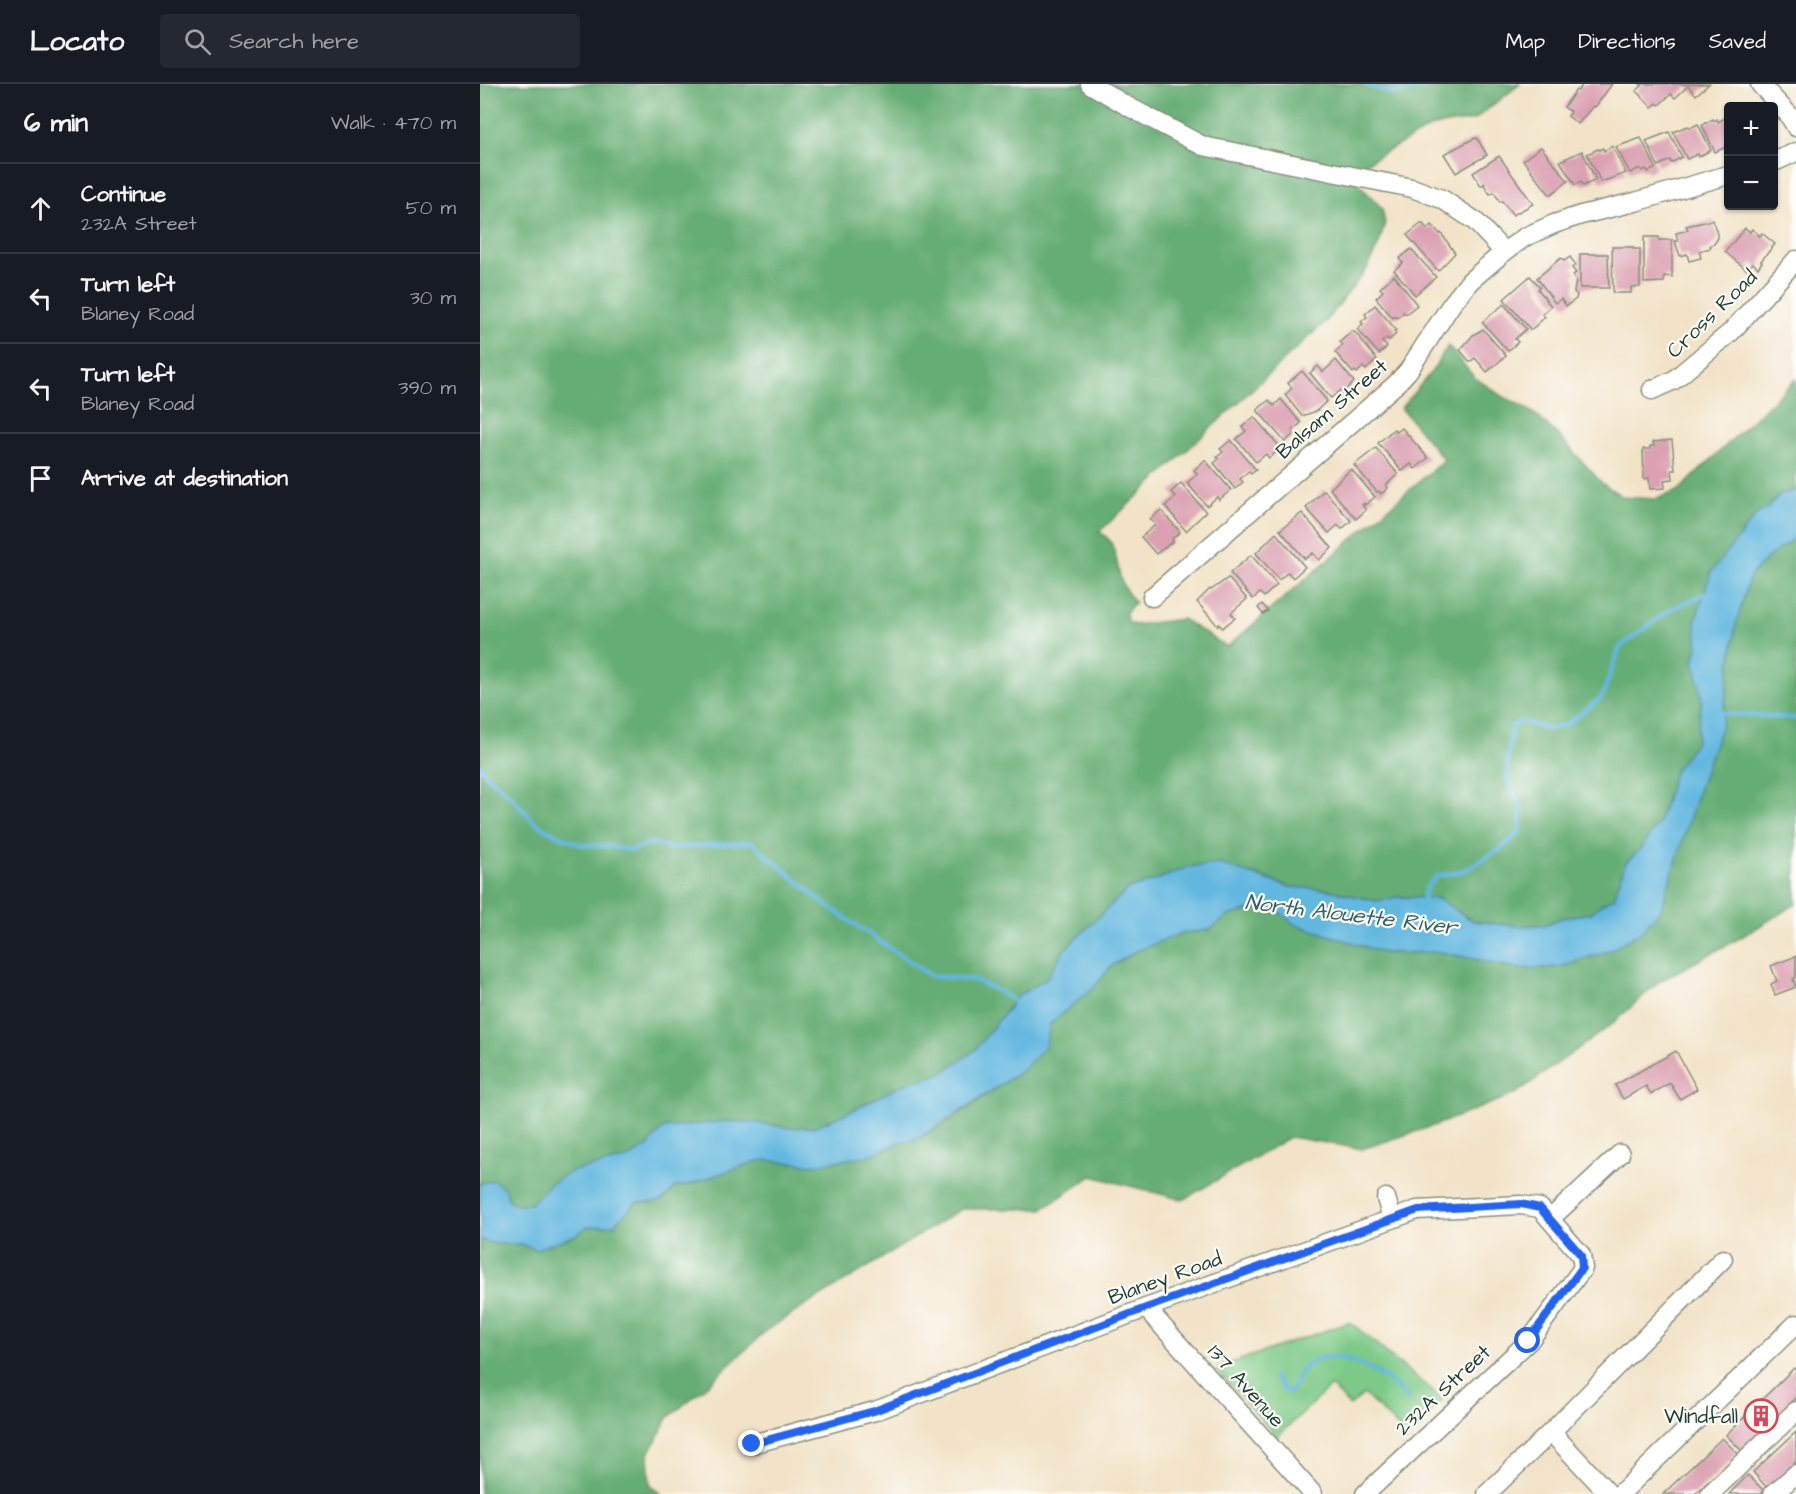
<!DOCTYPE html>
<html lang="en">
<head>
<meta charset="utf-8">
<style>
  :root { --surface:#171b24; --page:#242831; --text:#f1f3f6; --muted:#9ea1a6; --line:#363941 }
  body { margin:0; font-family:"Architects Daughter",sans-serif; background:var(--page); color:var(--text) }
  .controls { position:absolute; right:18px; top:18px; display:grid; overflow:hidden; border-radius:6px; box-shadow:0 2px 4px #0004 }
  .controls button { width:54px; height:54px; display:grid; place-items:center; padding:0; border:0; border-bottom:2px solid var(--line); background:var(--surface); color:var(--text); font:30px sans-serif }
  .stop { position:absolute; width:18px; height:18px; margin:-14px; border:4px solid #2563eb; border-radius:50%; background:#fff }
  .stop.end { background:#2563eb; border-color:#fff; box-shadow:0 2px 6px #0008 }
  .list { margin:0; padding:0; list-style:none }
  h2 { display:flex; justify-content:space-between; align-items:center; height:78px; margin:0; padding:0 24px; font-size:26px }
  h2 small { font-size:20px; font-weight:400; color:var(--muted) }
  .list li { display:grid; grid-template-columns:39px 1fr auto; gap:18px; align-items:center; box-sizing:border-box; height:90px; padding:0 24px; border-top:2px solid var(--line) }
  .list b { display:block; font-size:22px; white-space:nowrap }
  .list p { margin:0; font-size:20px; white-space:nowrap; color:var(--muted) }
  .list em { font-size:20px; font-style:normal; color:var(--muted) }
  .icon { flex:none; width:33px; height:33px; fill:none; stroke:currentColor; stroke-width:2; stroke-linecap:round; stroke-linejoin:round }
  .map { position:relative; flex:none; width:1316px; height:1410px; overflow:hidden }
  header { display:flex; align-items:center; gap:36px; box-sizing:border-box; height:84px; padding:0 30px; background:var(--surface); border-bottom:2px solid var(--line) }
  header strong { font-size:28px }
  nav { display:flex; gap:33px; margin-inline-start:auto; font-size:21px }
  .search { width:420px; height:54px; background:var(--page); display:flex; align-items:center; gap:15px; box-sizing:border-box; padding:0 21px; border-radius:6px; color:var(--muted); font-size:22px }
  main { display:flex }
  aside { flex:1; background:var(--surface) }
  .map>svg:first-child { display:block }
</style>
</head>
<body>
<header>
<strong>Locato</strong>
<div class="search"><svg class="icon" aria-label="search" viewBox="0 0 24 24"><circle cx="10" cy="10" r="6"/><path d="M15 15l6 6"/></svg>Search here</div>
<nav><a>Map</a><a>Directions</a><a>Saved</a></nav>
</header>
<main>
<aside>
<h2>6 min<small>Walk · 470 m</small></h2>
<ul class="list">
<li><svg class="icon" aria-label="ahead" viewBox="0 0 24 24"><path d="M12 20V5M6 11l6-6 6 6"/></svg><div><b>Continue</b><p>232A Street</p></div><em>50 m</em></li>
<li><svg class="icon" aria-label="left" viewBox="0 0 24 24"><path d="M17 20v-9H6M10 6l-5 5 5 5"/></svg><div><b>Turn left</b><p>Blaney Road</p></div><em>30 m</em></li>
<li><svg class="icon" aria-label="left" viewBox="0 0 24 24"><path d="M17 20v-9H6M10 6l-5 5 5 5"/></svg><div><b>Turn left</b><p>Blaney Road</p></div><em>390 m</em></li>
<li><svg class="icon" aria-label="arrive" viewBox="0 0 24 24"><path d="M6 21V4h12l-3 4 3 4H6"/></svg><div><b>Arrive at destination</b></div></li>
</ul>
</aside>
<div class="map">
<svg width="1316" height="1410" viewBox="0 0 1316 1410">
  <rect width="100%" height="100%" fill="#fdfcf7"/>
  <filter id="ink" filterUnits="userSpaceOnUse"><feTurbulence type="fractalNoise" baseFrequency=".0167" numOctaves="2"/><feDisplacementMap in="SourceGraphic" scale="12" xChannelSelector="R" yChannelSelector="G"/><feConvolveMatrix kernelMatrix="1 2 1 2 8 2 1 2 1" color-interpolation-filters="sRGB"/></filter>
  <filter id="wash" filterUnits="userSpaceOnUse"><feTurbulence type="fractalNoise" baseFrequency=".008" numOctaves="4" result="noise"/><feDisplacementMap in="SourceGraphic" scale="24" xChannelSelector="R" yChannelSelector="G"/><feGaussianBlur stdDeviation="1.35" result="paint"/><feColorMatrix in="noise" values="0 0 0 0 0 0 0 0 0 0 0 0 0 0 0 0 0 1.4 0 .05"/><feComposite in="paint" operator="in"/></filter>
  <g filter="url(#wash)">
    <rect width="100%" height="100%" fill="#f2e3c8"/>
    <polygon fill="#7dc987" stroke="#4e835e" stroke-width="1.5" points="870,1238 963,1316 926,1351 884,1310 870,1322 851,1302 797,1353 737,1287 742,1282"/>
    <g fill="#66ad74" stroke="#427554" stroke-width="1.5">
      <path d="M0,0H1040L994,36L953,42L893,75L870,91L902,124L905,140L899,160L886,186L847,236L619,448C640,458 634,484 644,503C646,508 651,513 655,518L646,529L647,537L654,541L702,535L747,563L964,376L921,324L952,287L968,262L994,293L1022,312L1044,323L1056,331L1078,351L1122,399L1143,413L1175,415L1198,407L1316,295V406L1300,411L1286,425L1276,431L1215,537L1218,562L1214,578L1222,615L1216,658L1195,686L1179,738L1162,763L1145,780L1134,814L1121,820L1111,829L1081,834L1065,841L1036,842L993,837L957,814L918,813L898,817L844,805L810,803L774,790L679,795L648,805L584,866L567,894L538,912L494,967L460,990L427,999L367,1029L334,1043L309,1044L278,1039L248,1037L183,1044L167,1063L146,1075L93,1087L71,1099L51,1120H35L28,1115L25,1105L2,1099L0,1102Z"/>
      <polygon points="1316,453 1316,820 1258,855 1180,897 1131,941 1035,1010 956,1041 882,1065 810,1053 703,1116 612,1092 562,1125 481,1125 288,1245 232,1297 188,1334 168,1372 170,1401 182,1410 0,1410 0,1155 10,1159 42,1161 56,1165 96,1151 107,1143 133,1141 157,1118 183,1116 195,1103 208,1101 274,1078 286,1076 334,1081 411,1064 419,1058 439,1054 458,1044 539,989 564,963 570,940 615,902 631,882 656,867 702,849 729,846 750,831 791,821 814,840 905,869 961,868 1040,885 1081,883 1131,866 1181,825 1223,692 1241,644 1256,540 1270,492 1288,473"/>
    </g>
    <path fill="#64b8e0" stroke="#427a8a" stroke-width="1.5" d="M1316,406V453L1288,473L1270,492L1256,540L1241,644L1223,692L1181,825L1160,849L1131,866L1081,883L1040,885L961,868L905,869L814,840L791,821L750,831L729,846L702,849L656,867L631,882L615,902L570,940L565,963L539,989L439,1054L419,1058L391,1071L334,1081L286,1076L274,1078L208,1101L195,1103C182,1120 177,1120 157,1118L133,1141L107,1143L96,1151L56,1165L42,1161L10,1159L0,1155V1102L2,1099L14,1096L25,1105L28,1115L34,1120H51L71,1099L93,1087L146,1075L167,1063L183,1044L248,1037L278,1039L309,1044L334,1043L367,1029L427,999L460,990L494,967L538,912L567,894L584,866L648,805L679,795L708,783L740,780L810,803L844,805L897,817L918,813L957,814L993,837L1036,842L1065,841L1081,834L1111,829L1121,820L1134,814L1145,780L1162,763L1179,738L1195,686L1216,658L1222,615L1214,578L1218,562L1215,537L1231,488L1277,430L1286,425L1300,411Z"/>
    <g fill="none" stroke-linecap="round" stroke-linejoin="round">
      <g stroke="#64b8e0" stroke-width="4.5">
        <polyline points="884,0 912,9 960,0"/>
        <polyline points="1238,629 1316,634"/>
        <polyline points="0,681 6,691 27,708 54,738 77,751 102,761 128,762 153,766 170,759 191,764 271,758 345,820 451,892 494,896 522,909 538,920"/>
        <polyline points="942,818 947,803 957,792 985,786 1022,764 1040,748 1041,724 1027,695 1027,679 1032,642 1040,637 1069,645 1087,640 1122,613 1140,563 1191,525 1229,508"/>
        <path d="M794,1293L803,1305L809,1308C818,1300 818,1286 830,1279C859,1261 910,1292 928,1315"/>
      </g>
    </g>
    <g id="blocks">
      <g fill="#dba1b2">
        <polygon points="1103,0 1132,0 1115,23 1113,22 1098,40 1088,32 1091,28 1084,23 1096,6 1098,7"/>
        <polygon points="1160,0 1229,0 1216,11 1208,2 1195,14 1191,10 1179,21 1177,19 1172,23 1156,7 1162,2"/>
        <polygon points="1247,33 1248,37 1248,67 1246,63 1235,68 1222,41 1233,35 1234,37 1237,35 1238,38"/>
        <polygon points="1218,40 1231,66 1219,73 1218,70 1207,75 1193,48 1205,43 1209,42 1210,44"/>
        <polygon points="1189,48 1202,73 1191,79 1190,76 1178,82 1166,57"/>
        <polygon points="995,54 997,54 1007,71 976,89 964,70"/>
        <polygon points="1161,54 1176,84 1168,88 1166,85 1162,87 1160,84 1150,89 1136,63"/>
        <polygon points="1132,62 1146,89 1121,98 1107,70 1118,65 1119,66 1123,64 1124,67"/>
        <polygon points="1061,63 1088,97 1070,111 1043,76"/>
        <polygon points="1102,67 1116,96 1103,102 1101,98 1095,101 1080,77"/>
        <polygon points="1019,72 1053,120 1033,131 1022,117 1020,118 1014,108 1010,110 1004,101 1005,99 1001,102 993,89"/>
        <polygon points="1233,136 1238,154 1234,160 1230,161 1231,164 1219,167 1221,174 1209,177 1207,170 1200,172 1195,157 1198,157 1196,149 1208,146 1206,142"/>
        <polygon points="942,139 947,145 952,141 960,150 961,149 975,169 958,187 927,151"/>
        <polygon points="1265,144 1270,148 1272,145 1280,152 1282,149 1295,160 1281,177 1282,178 1278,184 1273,179 1267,186 1245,168"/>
        <polygon points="1164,153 1179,153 1179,156 1192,156 1192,193 1184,192 1184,198 1164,199"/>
        <polygon points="1132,163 1153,163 1153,165 1160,165 1160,203 1151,203 1151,209 1133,209"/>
        <polygon points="931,165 956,193 935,211 914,186 923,179 919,175"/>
        <polygon points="1100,170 1128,170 1129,204 1100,204"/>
        <polygon points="1090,173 1096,181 1092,184 1096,189 1093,191 1096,197 1094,208 1097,211 1096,215 1086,222 1081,215 1075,219 1057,194 1081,174 1084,177"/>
        <polygon points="914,191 937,221 926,230 924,228 917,234 915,232 913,234 896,214 903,207 900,204"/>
        <polygon points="1050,192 1060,203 1058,205 1071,222 1062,230 1065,233 1051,246 1024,215"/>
        <polygon points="1024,220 1046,245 1035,255 1038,258 1028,267 1002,238"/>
        <polygon points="895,221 916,246 914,247 916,250 909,256 907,254 902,258 907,263 899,270 877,245 883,240 881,238 887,233 885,230"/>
        <polygon points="1003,245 1026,272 1007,288 995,274 990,278 980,266 993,251"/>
        <polygon points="872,247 876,249 897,276 886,286 883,283 877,289 875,287 873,289 855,268 863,261 860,258"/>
        <polygon points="856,276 874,298 863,309 861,306 851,314 830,289 838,282 843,288"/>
        <polygon points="822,287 847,317 836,327 822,332 805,311 812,304 808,299"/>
        <polygon points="801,315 821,339 812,347 814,350 805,358 777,326 789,316 794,322"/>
        <polygon points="774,333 801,364 789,374 786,370 776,378 756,355 766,347 762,343"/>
        <polygon points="922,344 948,374 935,385 931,380 922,387 898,359 914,345 917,348"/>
        <polygon points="751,356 776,386 771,390 769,387 760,395 763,398 755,405 734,379 739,375 737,373 743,368 740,365"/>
        <polygon points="1192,356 1195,386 1192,386 1193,395 1184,396 1185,404 1170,405 1169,394 1164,395 1163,365 1170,365 1170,362 1174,362 1173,358"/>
        <polygon points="896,364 918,390 906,401 908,404 901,410 899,407 897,408 874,381"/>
        <polygon points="725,376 751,406 739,416 737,413 727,422 707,399 717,390 714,386"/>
        <polygon points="871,385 895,413 885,421 884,419 882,421 886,426 876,435 850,405"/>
        <polygon points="701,399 726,428 706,447 685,422 696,413 691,408"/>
        <polygon points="844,406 871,437 862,445 858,441 849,449 826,424"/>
        <polygon points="681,426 700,448 692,455 693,457 676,470 661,453 675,441 670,435"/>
        <polygon points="822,429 852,464 839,476 833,469 825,475 800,446"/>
        <polygon points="796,449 825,483 813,494 808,488 799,496 776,469"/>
        <polygon points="771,471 797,501 784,513 780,509 773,515 750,489"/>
        <polygon points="748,494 767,515 751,529 755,534 742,544 739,540 738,542 717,518 730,505 731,506"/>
        <polygon points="782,520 788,527 783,530 778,524"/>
        <polygon points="1316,872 1316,893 1313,895 1316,903 1295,911 1291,900 1297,897 1291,882"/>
        <polygon points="1196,967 1217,1005 1200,1015 1190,999 1171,1010 1166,1002 1143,1015 1135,1001"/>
        <polygon points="1314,1284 1316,1286 1316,1314 1262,1367 1246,1351"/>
        <polygon points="1316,1348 1316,1378 1288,1405 1273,1388"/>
        <polygon points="1242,1354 1258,1370 1215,1410 1183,1410"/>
        <polygon points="1268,1391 1284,1407 1281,1410 1249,1410"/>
      </g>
    </g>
  </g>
  <g filter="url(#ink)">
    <use href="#blocks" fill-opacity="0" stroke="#88907e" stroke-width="1.5"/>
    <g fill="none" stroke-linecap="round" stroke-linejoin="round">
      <defs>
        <g id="minor">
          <polyline points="610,0 649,23 723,62 932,104 962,115 995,137 1024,168"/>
          <polyline points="1280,0 1308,30 1316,43"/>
          <polyline points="1294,78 1316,68"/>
          <polyline points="1172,306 1194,296 1251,248 1316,176"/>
          <polyline points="672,513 915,301 928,287 971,221 990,197 1024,168 1045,153 1074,140 1101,131 1155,118 1248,91"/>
          <polyline points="906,1114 912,1135"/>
          <polyline points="1070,1135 1140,1070"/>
          <polyline points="666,1224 833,1410"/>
          <polyline points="1071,1348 1129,1410"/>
          <polyline points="272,1360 395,1327 666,1224 937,1126 1041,1121 1060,1124 1101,1171 1103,1184 1049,1257 885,1410"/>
          <polyline points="1007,1410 1071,1348 1243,1175"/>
          <polyline points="1140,1410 1316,1240"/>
          <polyline points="1230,1410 1316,1327"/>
          <polyline points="1293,1410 1316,1390"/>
        </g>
      </defs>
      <use href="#minor" stroke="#88907e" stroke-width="21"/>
      <use href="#minor" stroke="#fff" stroke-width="18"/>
    </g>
  </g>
  <g fill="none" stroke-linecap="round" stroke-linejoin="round" filter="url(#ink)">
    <polyline stroke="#2563eb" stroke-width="8" points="272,1360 394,1327 666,1224 938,1126 1041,1120 1060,1124 1101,1171 1102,1184 1048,1257"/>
  </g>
  <defs>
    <symbol id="building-ring" viewBox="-11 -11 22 22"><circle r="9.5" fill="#fdfcf7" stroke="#d1495b" stroke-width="1.5"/><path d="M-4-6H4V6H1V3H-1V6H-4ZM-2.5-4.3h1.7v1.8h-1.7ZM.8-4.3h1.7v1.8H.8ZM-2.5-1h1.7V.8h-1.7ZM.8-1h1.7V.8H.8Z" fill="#d1495b"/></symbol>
  </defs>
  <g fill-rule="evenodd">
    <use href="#building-ring" x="1262" y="1313" width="38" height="38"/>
  </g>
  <g text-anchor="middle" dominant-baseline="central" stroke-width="4.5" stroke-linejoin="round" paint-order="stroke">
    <g font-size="21" fill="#1f3d34" stroke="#fdfcf7">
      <text transform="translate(1232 230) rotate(-44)">Cross Road</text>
      <text transform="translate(852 325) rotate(-41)">Balsam Street</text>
      <text transform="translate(685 1194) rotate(-20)">Blaney Road</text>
      <text transform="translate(766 1302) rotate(48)">137 Avenue</text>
      <text transform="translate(963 1306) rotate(-43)">232A Street</text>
    </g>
    <g font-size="21" fill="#1f3d34" stroke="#fdfcf7" text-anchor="end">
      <text x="1258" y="1332">Windfall</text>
    </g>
    <g font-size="22" font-style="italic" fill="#346268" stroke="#fdfcf7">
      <text transform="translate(871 831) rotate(7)">North Alouette River</text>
    </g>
  </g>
</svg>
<div class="controls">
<button>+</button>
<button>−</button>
</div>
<div class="stop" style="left:1048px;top:1257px"></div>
<div class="stop end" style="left:272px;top:1360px"></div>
</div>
</main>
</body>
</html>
